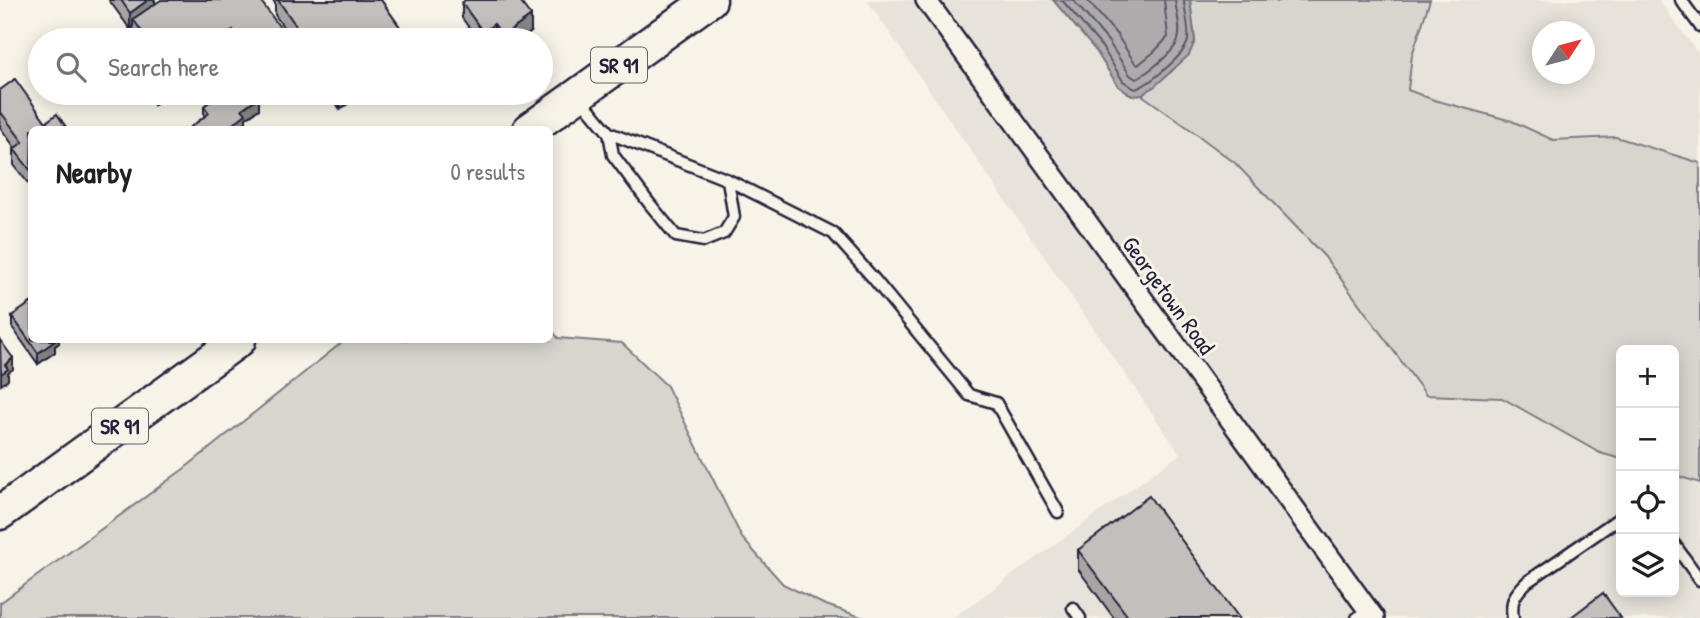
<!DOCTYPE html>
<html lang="en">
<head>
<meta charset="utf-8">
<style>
  :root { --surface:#fff; --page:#f6f6f6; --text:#202124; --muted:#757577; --line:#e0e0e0 }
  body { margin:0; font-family:"Patrick Hand",sans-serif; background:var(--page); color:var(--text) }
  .controls { position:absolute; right:21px; bottom:21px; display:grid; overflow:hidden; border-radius:10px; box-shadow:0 4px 18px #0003 }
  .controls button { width:63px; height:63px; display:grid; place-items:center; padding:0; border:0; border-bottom:2px solid var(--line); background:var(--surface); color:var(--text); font:35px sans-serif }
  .compass { position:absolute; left:1532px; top:21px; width:63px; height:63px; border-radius:50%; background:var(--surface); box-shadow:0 4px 18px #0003; rotate:54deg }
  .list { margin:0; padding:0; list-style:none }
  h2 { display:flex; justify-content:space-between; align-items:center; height:91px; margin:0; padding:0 28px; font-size:30px }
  h2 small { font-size:23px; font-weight:400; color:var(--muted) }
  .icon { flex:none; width:38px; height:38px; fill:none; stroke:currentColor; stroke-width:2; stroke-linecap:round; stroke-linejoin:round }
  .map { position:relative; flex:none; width:1700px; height:618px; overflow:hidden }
  .search { position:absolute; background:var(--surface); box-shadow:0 4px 18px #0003; left:28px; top:28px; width:525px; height:77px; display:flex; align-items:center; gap:18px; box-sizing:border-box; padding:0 24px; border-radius:38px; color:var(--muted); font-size:26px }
  .panel { position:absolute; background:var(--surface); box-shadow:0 4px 18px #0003; left:28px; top:126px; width:525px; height:217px; border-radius:10px }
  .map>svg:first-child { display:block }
</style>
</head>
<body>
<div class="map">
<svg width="1700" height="618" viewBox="0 0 1700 618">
  <rect width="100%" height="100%" fill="#f7f3e8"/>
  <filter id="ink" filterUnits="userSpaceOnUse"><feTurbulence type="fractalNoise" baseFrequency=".0143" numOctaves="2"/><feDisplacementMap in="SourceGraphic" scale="14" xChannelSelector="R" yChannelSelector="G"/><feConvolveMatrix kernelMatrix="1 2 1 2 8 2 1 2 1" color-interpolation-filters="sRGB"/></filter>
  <g filter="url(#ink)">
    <path fill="#e7e3db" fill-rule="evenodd" d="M867,0H1659L1700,56V618H953L1180,454ZM1542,32H1584V74H1542ZM1621,350H1674V592H1621Z"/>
    <g fill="#d8d5cf" stroke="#7d7c85" stroke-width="2">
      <polygon points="1190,0 1274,0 1277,2 1282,0 1430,0 1412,55 1408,90 1434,100 1512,121 1553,140 1616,137 1700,163 1700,483 1674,475 1674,350 1621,350 1621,459 1600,453 1502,398 1426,395 1324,256 1235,163 1187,127 1142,95 1172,71 1195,41"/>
      <polygon points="550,327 558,338 622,343 667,386 742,538 783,584 823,604 864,618 0,618 0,603 185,468 345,340 550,340"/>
    </g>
    <polygon fill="#aeabad" stroke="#76747f" stroke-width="2" points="1053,0 1190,0 1195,41 1189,55 1155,86 1142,95 1132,96 1118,86 1096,51"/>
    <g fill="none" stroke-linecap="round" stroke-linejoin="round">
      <g stroke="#5a5969" stroke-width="2">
        <path d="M1062,0L1102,47L1123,81L1135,89C1149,85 1186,54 1188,40C1190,27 1184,12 1184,0"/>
        <path d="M1073,0L1108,41L1130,75L1136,79C1147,73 1175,52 1178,40C1182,28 1176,12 1175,0"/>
        <polyline points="1087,0 1117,35 1135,63 1138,65 1154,52 1168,37 1164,0"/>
      </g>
      <defs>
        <g id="lane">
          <polyline points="1681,0 1700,26"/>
          <polyline points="580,98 609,133 613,155 649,203 676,236 704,241 724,233 734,217 728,180 609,133"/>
          <polyline points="728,180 833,233 874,279 969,395 996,403 1058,512"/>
          <polyline points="1674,544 1700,580"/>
          <polyline points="1073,608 1080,618"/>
          <polyline points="1357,618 1368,609"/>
          <path d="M1513,618C1510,600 1515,594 1527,582L1621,517"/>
        </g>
        <polyline id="street" points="926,0 1374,618"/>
        <g id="primary">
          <polyline points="529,130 710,0"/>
          <polyline points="0,513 239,340"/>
        </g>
      </defs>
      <use href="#lane" stroke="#22223b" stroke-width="15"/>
      <use href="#street" stroke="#22223b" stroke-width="24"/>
      <use href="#primary" stroke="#22223b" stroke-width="37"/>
      <use href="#lane" stroke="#f7f3e8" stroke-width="10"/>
      <use href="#street" stroke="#f7f3e8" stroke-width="19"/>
      <use href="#primary" stroke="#f7f3e8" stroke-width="32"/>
    </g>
    <g fill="#a7a4a3" stroke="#22223b" stroke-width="2">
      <polygon points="109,0 155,0 155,4 289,40 134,40 133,26 130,29"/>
      <polygon points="273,0 381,0 409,40 292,40 275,15 275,3"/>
      <polygon points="462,3 531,32 520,40 478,40 462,18"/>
      <polygon points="0,90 46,122 31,187 14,165 14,149 15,148 0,127"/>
      <polygon points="145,93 172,93 154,105"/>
      <polygon points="219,93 255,93 259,109 246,118 246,126 241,130 187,130 204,117 204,106 219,94"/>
      <polygon points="329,93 364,93 340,109"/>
      <polygon points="12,316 59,340 59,343 55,346 55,352 38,364 12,327"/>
      <polygon points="1078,550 1239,618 1114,618 1078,569"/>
    </g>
    <g fill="#888684" stroke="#22223b" stroke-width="2">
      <polygon points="148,0 155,0 155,10 133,19 133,26 130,29 130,13"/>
      <polygon points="531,16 531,32 520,40 503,40 503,36"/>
      <polygon points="494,24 494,40 483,40 483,32"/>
      <polygon points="233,30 233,40 219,40"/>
      <polygon points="154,93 172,93 154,105"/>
      <polygon points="267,93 274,93 267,98"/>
      <polygon points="340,93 364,93 340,109"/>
      <polygon points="259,97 259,109 246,118 246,126 241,130 225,130 242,109"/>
      <polygon points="52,340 59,340 59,343 55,346 55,352 38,364 38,353"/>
      <polygon points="13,358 13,369 8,373 8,380 1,385 1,374 5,365"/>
    </g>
    <g fill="#c2bfbd" stroke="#22223b" stroke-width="2">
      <polygon points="121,0 148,0 130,13"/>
      <polygon points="161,0 260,0 289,40 240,40 233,30 219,40 148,40 133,19"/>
      <polygon points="278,0 381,0 409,40 306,40"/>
      <polygon points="465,0 519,0 531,16 503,36 494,24 483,32 462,3"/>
      <polygon points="15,79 46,122 57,114 68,130 32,130 31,171 14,149 23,142 0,111 0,90"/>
      <polygon points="221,93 255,93 259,97 242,109 246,114 225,130 187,130 209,113 204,106"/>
      <polygon points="32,302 32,340 54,340 55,341 38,353 12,316"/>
      <polygon points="0,340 13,358 5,365 8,369 1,374"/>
      <polygon points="1149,496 1239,618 1129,618 1078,550"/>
      <polygon points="1603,593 1621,618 1570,618"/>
    </g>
  </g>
  <g text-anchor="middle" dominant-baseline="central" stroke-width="6" stroke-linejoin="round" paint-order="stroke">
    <g fill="#f7f3e8" stroke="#62616f" stroke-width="2">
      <rect x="591" y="47.5" width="56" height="35" rx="5"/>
      <rect x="92" y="408.5" width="56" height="35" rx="5"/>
    </g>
    <g font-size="21" font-weight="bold" fill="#22223b">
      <text x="619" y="65">SR 91</text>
      <text x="120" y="426">SR 91</text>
    </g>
    <g font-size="23" fill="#22223b" stroke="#f7f3e8">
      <text transform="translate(1169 295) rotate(54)">Georgetown Road</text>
    </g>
  </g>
</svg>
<div class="controls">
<button>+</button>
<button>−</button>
<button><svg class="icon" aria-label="locate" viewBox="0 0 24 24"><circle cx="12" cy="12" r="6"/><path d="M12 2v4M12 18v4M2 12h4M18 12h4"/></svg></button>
<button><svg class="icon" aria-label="layers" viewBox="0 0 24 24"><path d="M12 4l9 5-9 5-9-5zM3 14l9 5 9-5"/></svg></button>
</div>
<svg class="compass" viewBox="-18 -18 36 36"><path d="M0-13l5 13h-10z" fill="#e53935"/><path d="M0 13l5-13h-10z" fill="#757577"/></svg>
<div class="search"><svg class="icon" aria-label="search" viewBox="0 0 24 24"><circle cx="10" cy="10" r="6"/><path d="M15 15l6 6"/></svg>Search here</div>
<section class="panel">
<h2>Nearby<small>0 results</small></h2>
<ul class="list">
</ul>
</section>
</div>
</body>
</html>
